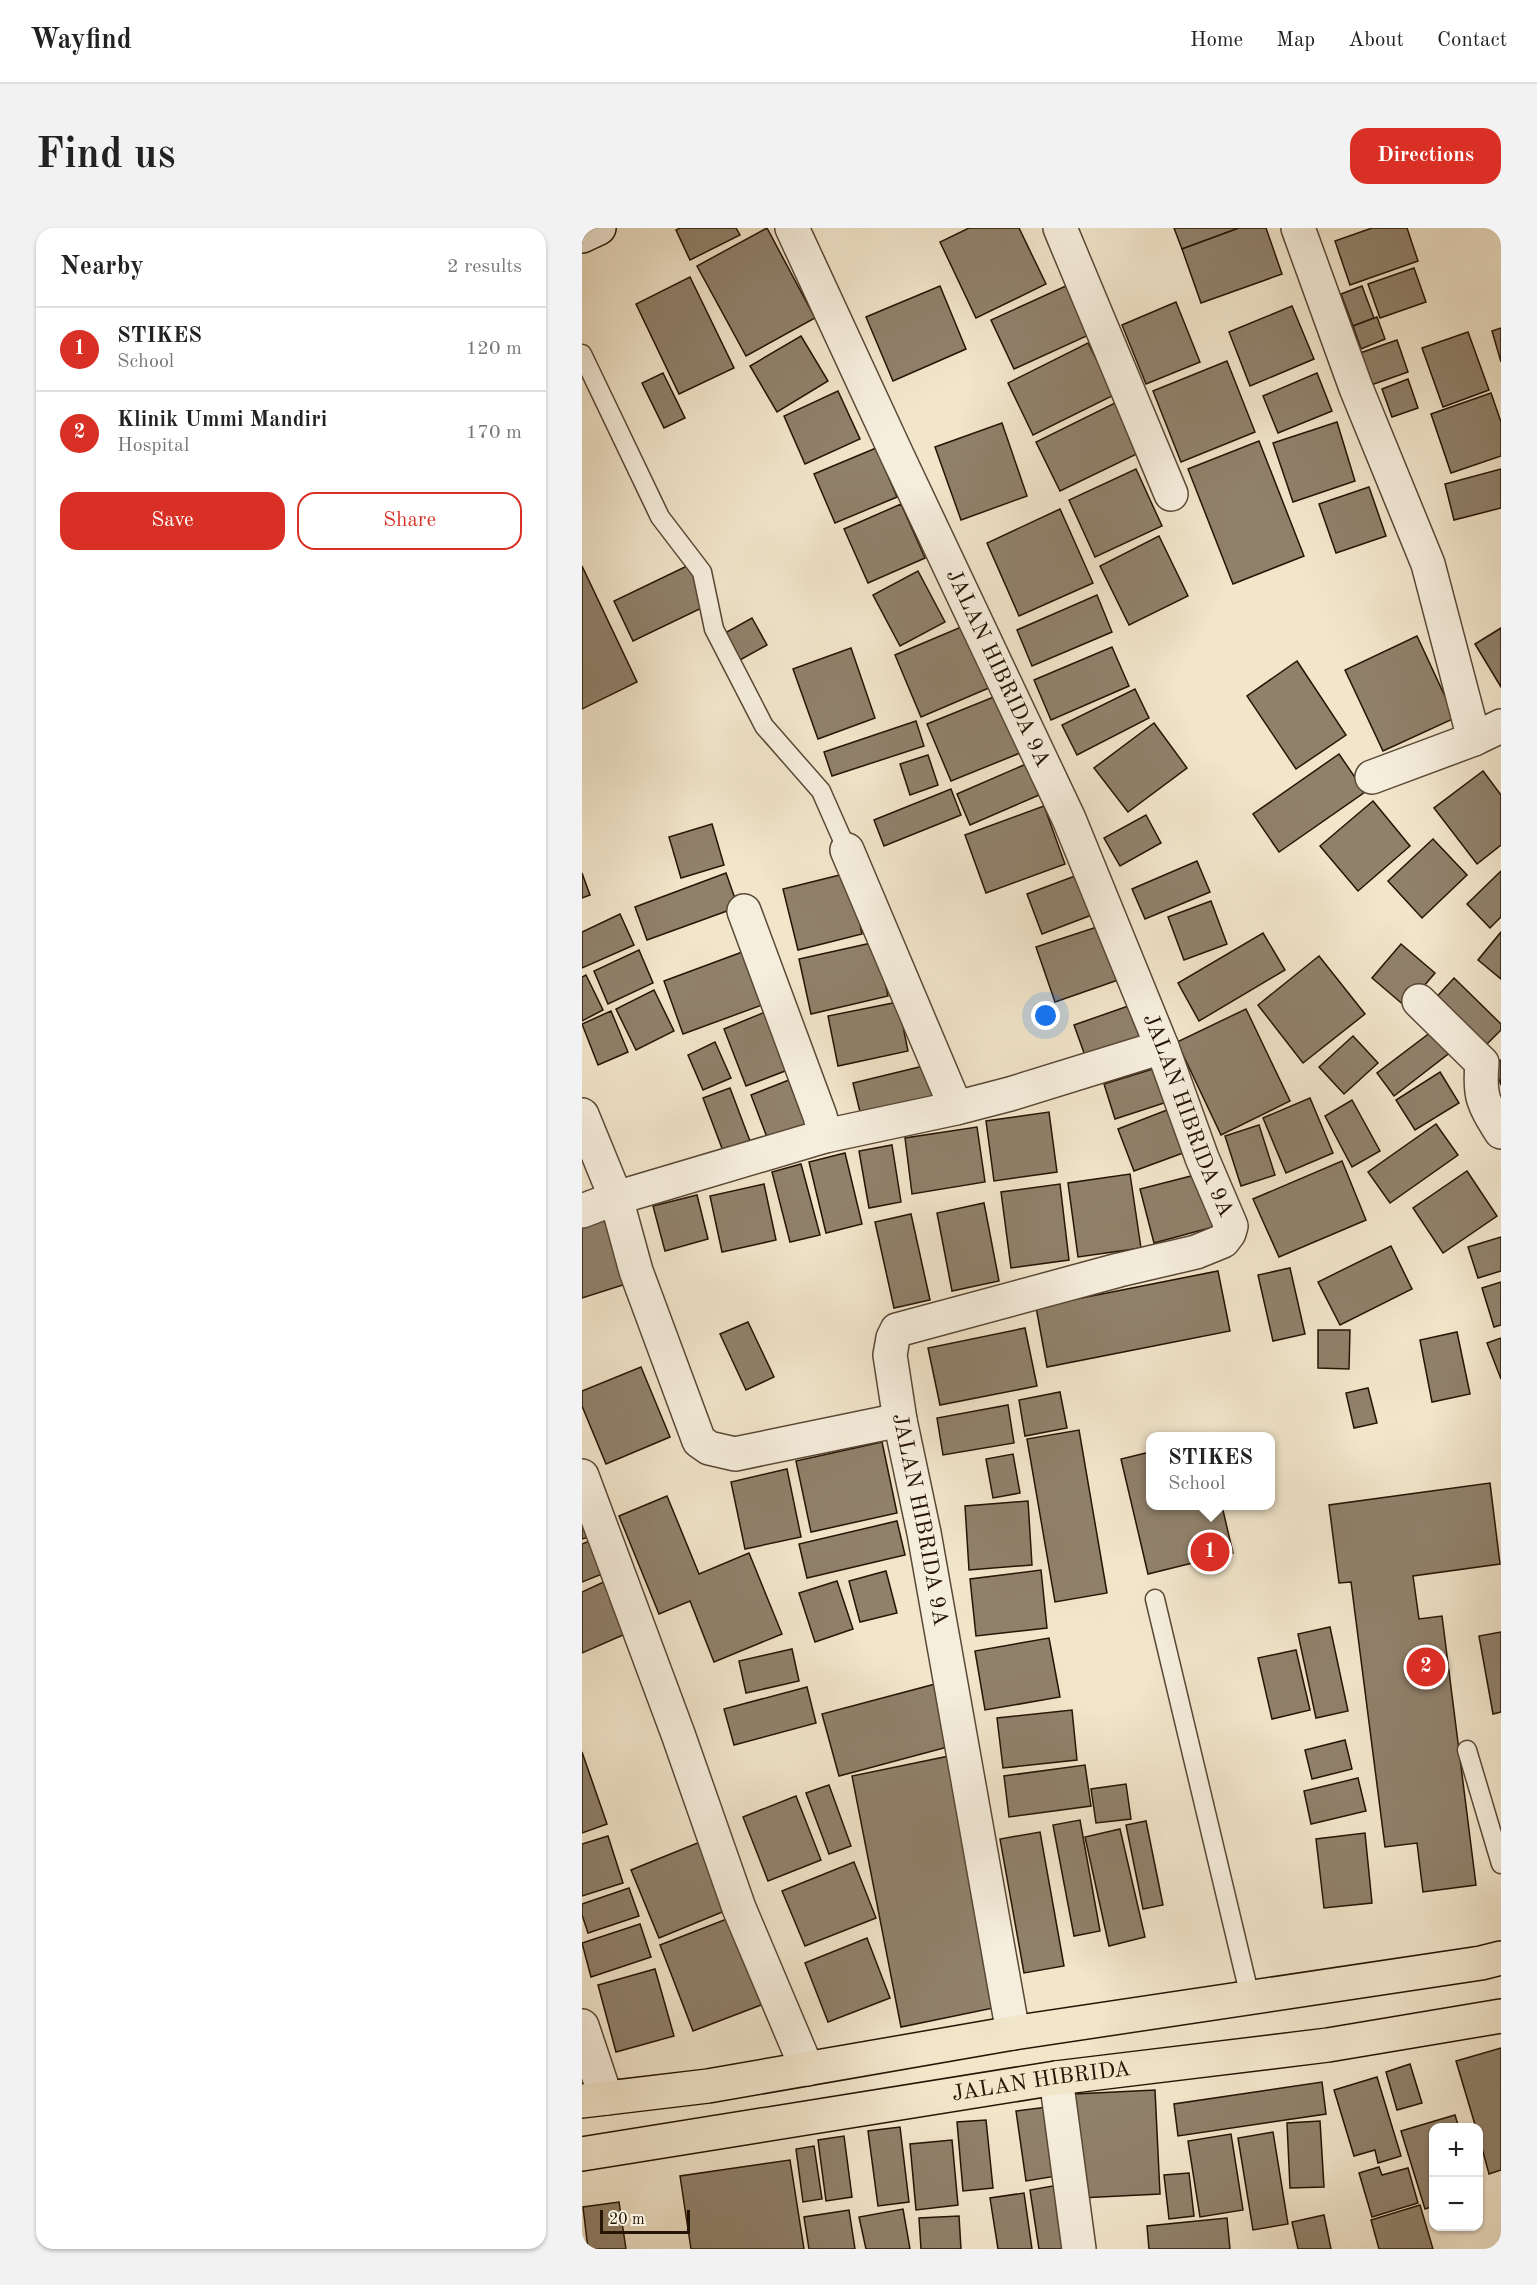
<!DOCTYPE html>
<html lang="en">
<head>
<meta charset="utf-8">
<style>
  :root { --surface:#fff; --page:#f2f2f2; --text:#222; --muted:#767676; --line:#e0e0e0; --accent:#d93025 }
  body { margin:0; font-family:"Old Standard TT",serif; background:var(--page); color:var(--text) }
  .controls { position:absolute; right:18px; bottom:18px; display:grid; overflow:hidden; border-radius:12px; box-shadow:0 2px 4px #0004 }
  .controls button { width:54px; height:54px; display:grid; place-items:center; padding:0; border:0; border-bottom:2px solid var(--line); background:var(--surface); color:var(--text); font:30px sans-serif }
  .scale { position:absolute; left:18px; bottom:15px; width:90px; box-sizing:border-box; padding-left:6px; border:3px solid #261404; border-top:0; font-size:16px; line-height:21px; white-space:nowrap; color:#261404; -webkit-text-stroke:4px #f6eedd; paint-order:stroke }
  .you { position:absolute; left:464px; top:788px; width:21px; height:21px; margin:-15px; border:4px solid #fff; border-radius:50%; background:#1a73e8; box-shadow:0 0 0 9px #1a73e833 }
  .badge { display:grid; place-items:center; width:39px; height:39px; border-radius:50%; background:var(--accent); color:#fff; font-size:20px; font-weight:700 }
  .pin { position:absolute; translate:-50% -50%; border:3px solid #fff; box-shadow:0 2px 6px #0006 }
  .popup { position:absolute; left:564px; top:1204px; width:129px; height:78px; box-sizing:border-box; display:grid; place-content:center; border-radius:12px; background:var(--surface); filter:drop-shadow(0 2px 4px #0005); font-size:20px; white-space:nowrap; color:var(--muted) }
  .popup b { font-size:22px; color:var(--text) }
  .popup::after { content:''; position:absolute; left:50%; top:100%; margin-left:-12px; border:12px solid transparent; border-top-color:var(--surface) }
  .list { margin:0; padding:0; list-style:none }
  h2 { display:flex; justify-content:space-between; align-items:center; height:78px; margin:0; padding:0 24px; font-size:26px }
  h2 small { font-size:20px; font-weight:400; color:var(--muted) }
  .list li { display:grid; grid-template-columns:39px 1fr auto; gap:18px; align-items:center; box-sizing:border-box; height:84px; padding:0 24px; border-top:2px solid var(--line) }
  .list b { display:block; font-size:22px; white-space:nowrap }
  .list p { margin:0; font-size:20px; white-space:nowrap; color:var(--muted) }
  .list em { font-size:20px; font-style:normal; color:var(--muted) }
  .actions { display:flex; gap:12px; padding:18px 24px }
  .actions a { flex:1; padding:14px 0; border:2px solid var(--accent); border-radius:18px; text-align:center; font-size:21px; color:var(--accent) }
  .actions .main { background:var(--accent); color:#fff }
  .map { position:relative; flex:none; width:919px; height:2021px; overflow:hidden; border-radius:18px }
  header { display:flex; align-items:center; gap:36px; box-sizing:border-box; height:84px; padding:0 30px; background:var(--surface); border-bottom:2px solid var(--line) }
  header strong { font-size:28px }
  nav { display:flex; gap:33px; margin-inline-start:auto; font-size:21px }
  .intro { display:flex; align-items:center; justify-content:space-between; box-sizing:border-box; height:144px; padding:0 36px }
  h1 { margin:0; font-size:42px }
  .button { padding:15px 27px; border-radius:18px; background:var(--accent); color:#fff; font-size:21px; font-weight:700 }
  main { display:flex; gap:36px; padding:0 36px }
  aside { flex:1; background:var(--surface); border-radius:18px; box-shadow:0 2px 4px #0004 }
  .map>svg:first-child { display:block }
</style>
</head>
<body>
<header>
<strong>Wayfind</strong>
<nav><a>Home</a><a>Map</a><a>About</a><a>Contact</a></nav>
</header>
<div class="intro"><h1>Find us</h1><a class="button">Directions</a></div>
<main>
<aside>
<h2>Nearby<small>2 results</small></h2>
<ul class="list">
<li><span class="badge">1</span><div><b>STIKES</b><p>School</p></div><em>120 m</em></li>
<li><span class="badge">2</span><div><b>Klinik Ummi Mandiri</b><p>Hospital</p></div><em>170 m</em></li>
</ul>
<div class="actions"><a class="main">Save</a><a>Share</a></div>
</aside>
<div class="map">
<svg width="919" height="2021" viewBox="0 0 919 2021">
  <rect width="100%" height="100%" fill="#f1e5ca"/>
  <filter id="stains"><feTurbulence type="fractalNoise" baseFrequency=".00333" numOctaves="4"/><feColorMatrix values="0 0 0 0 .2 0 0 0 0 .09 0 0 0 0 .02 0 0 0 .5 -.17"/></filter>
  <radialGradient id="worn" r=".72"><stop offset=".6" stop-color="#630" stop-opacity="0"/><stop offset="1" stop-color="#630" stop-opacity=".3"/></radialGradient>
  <g fill="#90816b" stroke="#261404" stroke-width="1.5">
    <polygon points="98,0 154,0 158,7 108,32 94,2"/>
    <polygon points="185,0 233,90 164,128 115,38"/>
    <polygon points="387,0 437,0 464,56 394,90 358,14"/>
    <polygon points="592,0 657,0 600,21"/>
    <polygon points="657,0 684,0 700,46 619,75 600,21"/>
    <polygon points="790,0 825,0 836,33 768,57 753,13"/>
    <polygon points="832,40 844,74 798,90 786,56"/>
    <polygon points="108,49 152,140 97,166 54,76"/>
    <polygon points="486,57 509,106 432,141 409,92"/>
    <polygon points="358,58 384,121 311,153 284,89"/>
    <polygon points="780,58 792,90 771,98 759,66"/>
    <polygon points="594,74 618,134 564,156 540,97"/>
    <polygon points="710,78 732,131 668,158 647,104"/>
    <polygon points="795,89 803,111 779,121 771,98"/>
    <polygon points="919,100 919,134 910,103"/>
    <polygon points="886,104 907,162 861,179 840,120"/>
    <polygon points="219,108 246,153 195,184 168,138"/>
    <polygon points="815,112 826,144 789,157 778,125"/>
    <polygon points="506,115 532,167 451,207 426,155"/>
    <polygon points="645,133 673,204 599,234 571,163"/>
    <polygon points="81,145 103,190 82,200 60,155"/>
    <polygon points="735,145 750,183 696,205 681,168"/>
    <polygon points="826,151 836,180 810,189 800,161"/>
    <polygon points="256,163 278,211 223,236 202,188"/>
    <polygon points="909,165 919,194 919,228 869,245 849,186"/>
    <polygon points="537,173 561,223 478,263 454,214"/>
    <polygon points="755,194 773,253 711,274 691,215"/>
    <polygon points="420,195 445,268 379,292 353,219"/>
    <polygon points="677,213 722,328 651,356 606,241"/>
    <polygon points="294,220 315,269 253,295 232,246"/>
    <polygon points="554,241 580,298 513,329 487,272"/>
    <polygon points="919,241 919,280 872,292 863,256"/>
    <polygon points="787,259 804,308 754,325 737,276"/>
    <polygon points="319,276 343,330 286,355 262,301"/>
    <polygon points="478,281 511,355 437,388 405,315"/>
    <polygon points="577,308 606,368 547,397 518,338"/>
    <polygon points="107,337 126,377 51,413 32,373"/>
    <polygon points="0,338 55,454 0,481"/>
    <polygon points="336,343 363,394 318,418 291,367"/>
    <polygon points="515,367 530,404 450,438 435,402"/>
    <polygon points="170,390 185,417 158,432 143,405"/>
    <polygon points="384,397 409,459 339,489 313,427"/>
    <polygon points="919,400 919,459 893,416"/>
    <polygon points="835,408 873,490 801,523 763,442"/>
    <polygon points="530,419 547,458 469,492 452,452"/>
    <polygon points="269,420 293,490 236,511 211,441"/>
    <polygon points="715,433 764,507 714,541 665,468"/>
    <polygon points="553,461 567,490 495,527 480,497"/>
    <polygon points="419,466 443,523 369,553 345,496"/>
    <polygon points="334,493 342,518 250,548 242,524"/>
    <polygon points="572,495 605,540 546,584 512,540"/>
    <polygon points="757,526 783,564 697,624 671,586"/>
    <polygon points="346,527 356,557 328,567 318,536"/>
    <polygon points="444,536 457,567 388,597 375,566"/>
    <polygon points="901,543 919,567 919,617 895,636 852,580"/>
    <polygon points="369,561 379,587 302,618 292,592"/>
    <polygon points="791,573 828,618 776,663 738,618"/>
    <polygon points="462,578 483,636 404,665 383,607"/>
    <polygon points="564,587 579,615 538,638 522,610"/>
    <polygon points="130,596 142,637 99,650 87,609"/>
    <polygon points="851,611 885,647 840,690 806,653"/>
    <polygon points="615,633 628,664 563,691 550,661"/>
    <polygon points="919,643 919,689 908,700 885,676"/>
    <polygon points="0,645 8,667 0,670"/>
    <polygon points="144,645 156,679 65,712 53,679"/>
    <polygon points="266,645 280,706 216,722 201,661"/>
    <polygon points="501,645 515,685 460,706 445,666"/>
    <polygon points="629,673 645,716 602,732 586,689"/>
    <polygon points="38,686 52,717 0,740 0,704"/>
    <polygon points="521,697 539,751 473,774 454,719"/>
    <polygon points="919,704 919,751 896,732"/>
    <polygon points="681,705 703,742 617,793 596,755"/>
    <polygon points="294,714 306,768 229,786 217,731"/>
    <polygon points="819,716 853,745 824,779 790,750"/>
    <polygon points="171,720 191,773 101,806 82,753"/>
    <polygon points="57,722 71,755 26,776 12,743"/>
    <polygon points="737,728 783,786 721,835 676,777"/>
    <polygon points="4,747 21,782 0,793 0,749"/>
    <polygon points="872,750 919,796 919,802 898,823 849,775"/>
    <polygon points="72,762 92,803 54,822 34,781"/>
    <polygon points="316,774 326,823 256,838 246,788"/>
    <polygon points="552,776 565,814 506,836 492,797"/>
    <polygon points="664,781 708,873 639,907 595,814"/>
    <polygon points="188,782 211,840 164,858 142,801"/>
    <polygon points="29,783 46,824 16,837 0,796"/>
    <polygon points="853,801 870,823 812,868 795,845"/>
    <polygon points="771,808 796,835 762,866 737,839"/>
    <polygon points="133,814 149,850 121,862 106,827"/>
    <polygon points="919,832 919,857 911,835"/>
    <polygon points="354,835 363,876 281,896 271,855"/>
    <polygon points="574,840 585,874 533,891 522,856"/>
    <polygon points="858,844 877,875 833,902 814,872"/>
    <polygon points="217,848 234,893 186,912 169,867"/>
    <polygon points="148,860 168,913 141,923 121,870"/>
    <polygon points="728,870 751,925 704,945 681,890"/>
    <polygon points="770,872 798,923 770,939 743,888"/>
    <polygon points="585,882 601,925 552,943 536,901"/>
    <polygon points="467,884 475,944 412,953 404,893"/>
    <polygon points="854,896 876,927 808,975 786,944"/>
    <polygon points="677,897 693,947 659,958 643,908"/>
    <polygon points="395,899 403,954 330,966 323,910"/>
    <polygon points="310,917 319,974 287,980 277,923"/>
    <polygon points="263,925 280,996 244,1005 227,934"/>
    <polygon points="760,933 784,992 697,1029 671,971"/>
    <polygon points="219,936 238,1007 208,1014 190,944"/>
    <polygon points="885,943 915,988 861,1025 831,980"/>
    <polygon points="548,946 559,1020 496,1029 486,955"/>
    <polygon points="617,946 631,999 572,1015 558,961"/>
    <polygon points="182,956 194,1012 140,1024 128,968"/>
    <polygon points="478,956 487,1032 429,1040 419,964"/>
    <polygon points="115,967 126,1011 83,1023 71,978"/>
    <polygon points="402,975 417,1053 370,1063 355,985"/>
    <polygon points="329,986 348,1072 312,1080 293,994"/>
    <polygon points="26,991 47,1055 0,1070 0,1000"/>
    <polygon points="919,1009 919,1043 896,1050 886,1019"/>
    <polygon points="809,1018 830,1061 758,1097 736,1054"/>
    <polygon points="708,1040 723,1106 691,1113 676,1047"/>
    <polygon points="636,1043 648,1103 465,1139 454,1079"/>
    <polygon points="919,1054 919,1097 912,1099 900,1060"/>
    <polygon points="166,1094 192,1149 164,1162 138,1106"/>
    <polygon points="443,1100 455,1158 358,1177 346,1120"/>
    <polygon points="736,1102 768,1102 767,1141 736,1140"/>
    <polygon points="875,1104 888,1166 850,1174 838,1112"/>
    <polygon points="919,1110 919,1151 905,1115"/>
    <polygon points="59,1139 88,1209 24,1236 0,1178 0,1163"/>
    <polygon points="786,1160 795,1195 772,1200 764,1165"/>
    <polygon points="478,1164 485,1200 443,1208 437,1172"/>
    <polygon points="426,1177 432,1215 361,1227 355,1190"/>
    <polygon points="497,1202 525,1365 473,1374 445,1211"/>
    <polygon points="300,1214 315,1285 229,1304 214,1233"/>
    <polygon points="568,1224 568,1278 640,1278 651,1325 566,1346 539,1231"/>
    <polygon points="431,1226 438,1265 411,1270 404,1231"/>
    <polygon points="205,1241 219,1309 163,1321 149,1254"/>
    <polygon points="908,1255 918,1336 831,1348 837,1391 860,1388 894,1657 841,1664 835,1615 803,1619 769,1354 757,1355 747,1277"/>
    <polygon points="85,1268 117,1346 167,1325 200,1406 132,1434 108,1373 77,1386 37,1288"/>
    <polygon points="446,1273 450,1337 387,1342 383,1278"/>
    <polygon points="0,1278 10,1308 0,1311"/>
    <polygon points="315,1293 323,1327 225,1350 217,1316"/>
    <polygon points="17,1309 30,1342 0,1354 0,1316"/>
    <polygon points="459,1342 465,1400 394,1408 388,1351"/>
    <polygon points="304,1343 315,1385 278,1394 267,1353"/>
    <polygon points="28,1351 50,1403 0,1425 0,1364"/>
    <polygon points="255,1353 271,1401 233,1414 217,1365"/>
    <polygon points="748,1399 766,1483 734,1490 716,1406"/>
    <polygon points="919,1404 919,1484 911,1486 897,1408"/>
    <polygon points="467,1410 478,1469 403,1482 393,1423"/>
    <polygon points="210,1421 217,1453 164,1465 157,1433"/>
    <polygon points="714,1422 728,1482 690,1491 676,1430"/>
    <polygon points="357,1455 373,1517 257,1548 240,1486"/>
    <polygon points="225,1459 234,1495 152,1517 142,1481"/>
    <polygon points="490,1482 495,1532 421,1540 415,1490"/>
    <polygon points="763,1512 770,1541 730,1551 723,1522"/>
    <polygon points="0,1524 25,1596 0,1605"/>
    <polygon points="372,1527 421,1778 319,1799 270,1548"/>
    <polygon points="503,1537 509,1578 427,1589 422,1548"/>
    <polygon points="776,1550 784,1583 729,1596 722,1563"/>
    <polygon points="544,1556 549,1591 514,1595 509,1561"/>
    <polygon points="247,1557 269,1618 247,1626 224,1565"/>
    <polygon points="214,1568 239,1632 186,1653 161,1589"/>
    <polygon points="498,1592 518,1703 492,1708 471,1597"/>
    <polygon points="564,1593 581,1677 561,1681 544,1597"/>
    <polygon points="538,1601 563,1709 527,1718 503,1609"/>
    <polygon points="458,1604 482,1738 442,1745 418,1611"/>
    <polygon points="783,1605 790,1675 742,1680 734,1611"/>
    <polygon points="26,1608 41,1655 0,1668 0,1616"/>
    <polygon points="118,1614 145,1682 77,1710 49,1642"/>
    <polygon points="272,1634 294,1690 223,1718 200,1663"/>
    <polygon points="47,1660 57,1688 6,1705 0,1687 0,1676"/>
    <polygon points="155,1687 187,1774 111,1803 78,1717"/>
    <polygon points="58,1696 69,1729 9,1749 0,1715"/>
    <polygon points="285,1710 308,1770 246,1794 223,1735"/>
    <polygon points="73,1741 92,1808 34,1824 16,1757"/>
    <polygon points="919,1820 919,1942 907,1946 897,1909 897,1900 894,1900 874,1833"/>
    <polygon points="828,1836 840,1875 815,1882 804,1844"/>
    <polygon points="795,1849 819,1928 796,1935 793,1922 772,1928 752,1862"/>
    <polygon points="740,1854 744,1886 596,1908 592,1876"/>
    <polygon points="573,1862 578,1966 498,1970 492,1866"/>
    <polygon points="465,1879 475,1948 444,1953 434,1883"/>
    <polygon points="873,1887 877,1900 852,1900 852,1978 843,1981 819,1903"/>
    <polygon points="404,1892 411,1960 381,1963 375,1894"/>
    <polygon points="738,1893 742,1959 708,1960 705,1895"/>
    <polygon points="318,1899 327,1974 296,1978 286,1903"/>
    <polygon points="691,1904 706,1996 671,2002 656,1910"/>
    <polygon points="649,1906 661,1982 618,1989 606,1913"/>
    <polygon points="262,1908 270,1969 244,1973 236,1912"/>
    <polygon points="370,1912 376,1977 334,1982 328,1916"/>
    <polygon points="232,1918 240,1971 221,1974 214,1921"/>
    <polygon points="208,1932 222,2021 109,2021 98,1948"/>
    <polygon points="797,1939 800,1947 826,1940 836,1975 790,1989 777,1945"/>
    <polygon points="607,1945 612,1988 587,1991 582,1947"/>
    <polygon points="476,1957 486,2021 457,2021 448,1962"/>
    <polygon points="442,1965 450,2021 416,2021 408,1970"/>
    <polygon points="37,1974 44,2021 6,2021 1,1979"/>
    <polygon points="838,1977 851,2021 797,2021 789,1992"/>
    <polygon points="321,1981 328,2021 284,2021 277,1989"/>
    <polygon points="267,1982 273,2021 227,2021 222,1989"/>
    <polygon points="742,1987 749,2021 716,2021 710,1994"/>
    <polygon points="377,1988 379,2021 339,2021 337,1990"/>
    <polygon points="645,1990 648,2021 567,2021 565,1998"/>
  </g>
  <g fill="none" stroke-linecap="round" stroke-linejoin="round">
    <defs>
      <g id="lane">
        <polyline points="0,126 78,289 120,344 132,401 182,498 239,563 265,622"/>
        <polyline points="573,1371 668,1769"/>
        <polyline points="885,1522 919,1636"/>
      </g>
      <g id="street">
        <path id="s1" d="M210,0L315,227L487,591L580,819L620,930L649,998L647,1005L641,1013L614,1024L537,1042L315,1102L311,1110L308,1127L318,1192L342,1305L431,1805"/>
        <polyline points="478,0 589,266"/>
        <polyline points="716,0 774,160 846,336 892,511"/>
        <polyline points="790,549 892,511 919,498"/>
        <polyline points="265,622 374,880"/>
        <polyline points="162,683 238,888 243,908"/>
        <path d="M837,773L900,835C897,869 901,875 919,904"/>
        <polyline points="0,887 34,970 54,1043 117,1213 127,1220 153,1226 318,1192"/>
        <polyline points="0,983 34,970 243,908 374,880 428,866 580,819"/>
        <polyline points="0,1248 96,1506 157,1680 225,1841"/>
        <polyline points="0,1798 24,1870"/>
        <polyline points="474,1850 497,2021"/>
      </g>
      <polyline id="secondary" points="0,8 17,0"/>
      <g id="primary">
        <polyline points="0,1873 126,1858 431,1805 899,1735 919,1730"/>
        <path id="s2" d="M0,1926L474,1850L746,1817L919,1788"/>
      </g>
    </defs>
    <use href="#lane" stroke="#594836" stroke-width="21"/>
    <use href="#street" stroke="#594836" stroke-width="36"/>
    <use href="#secondary" stroke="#261404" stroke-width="36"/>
    <use href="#primary" stroke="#261404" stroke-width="36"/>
    <use href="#lane" stroke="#f6eedd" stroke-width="18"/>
    <use href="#street" stroke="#f6eedd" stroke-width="33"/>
    <use href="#secondary" stroke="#f6eedd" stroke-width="33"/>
    <use href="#primary" stroke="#f1e5ca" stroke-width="33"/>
  </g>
  <g text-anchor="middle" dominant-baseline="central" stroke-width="4.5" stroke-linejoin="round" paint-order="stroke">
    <g font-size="22" fill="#261404" stroke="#f6eedd">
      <text stroke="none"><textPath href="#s1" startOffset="486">JALAN HIBRIDA 9A</textPath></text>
      <text stroke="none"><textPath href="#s1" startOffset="972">JALAN HIBRIDA 9A</textPath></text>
      <text stroke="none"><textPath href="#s1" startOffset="1640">JALAN HIBRIDA 9A</textPath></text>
      <text stroke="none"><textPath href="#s2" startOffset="465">JALAN HIBRIDA</textPath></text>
    </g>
  </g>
  <rect width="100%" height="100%" filter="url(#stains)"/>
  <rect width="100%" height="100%" fill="url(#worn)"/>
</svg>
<div class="controls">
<button>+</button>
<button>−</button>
</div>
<div class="scale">20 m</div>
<div class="you"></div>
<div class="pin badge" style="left:628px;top:1324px">1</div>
<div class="popup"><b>STIKES</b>School</div>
<div class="pin badge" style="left:844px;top:1439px">2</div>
</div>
</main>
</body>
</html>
